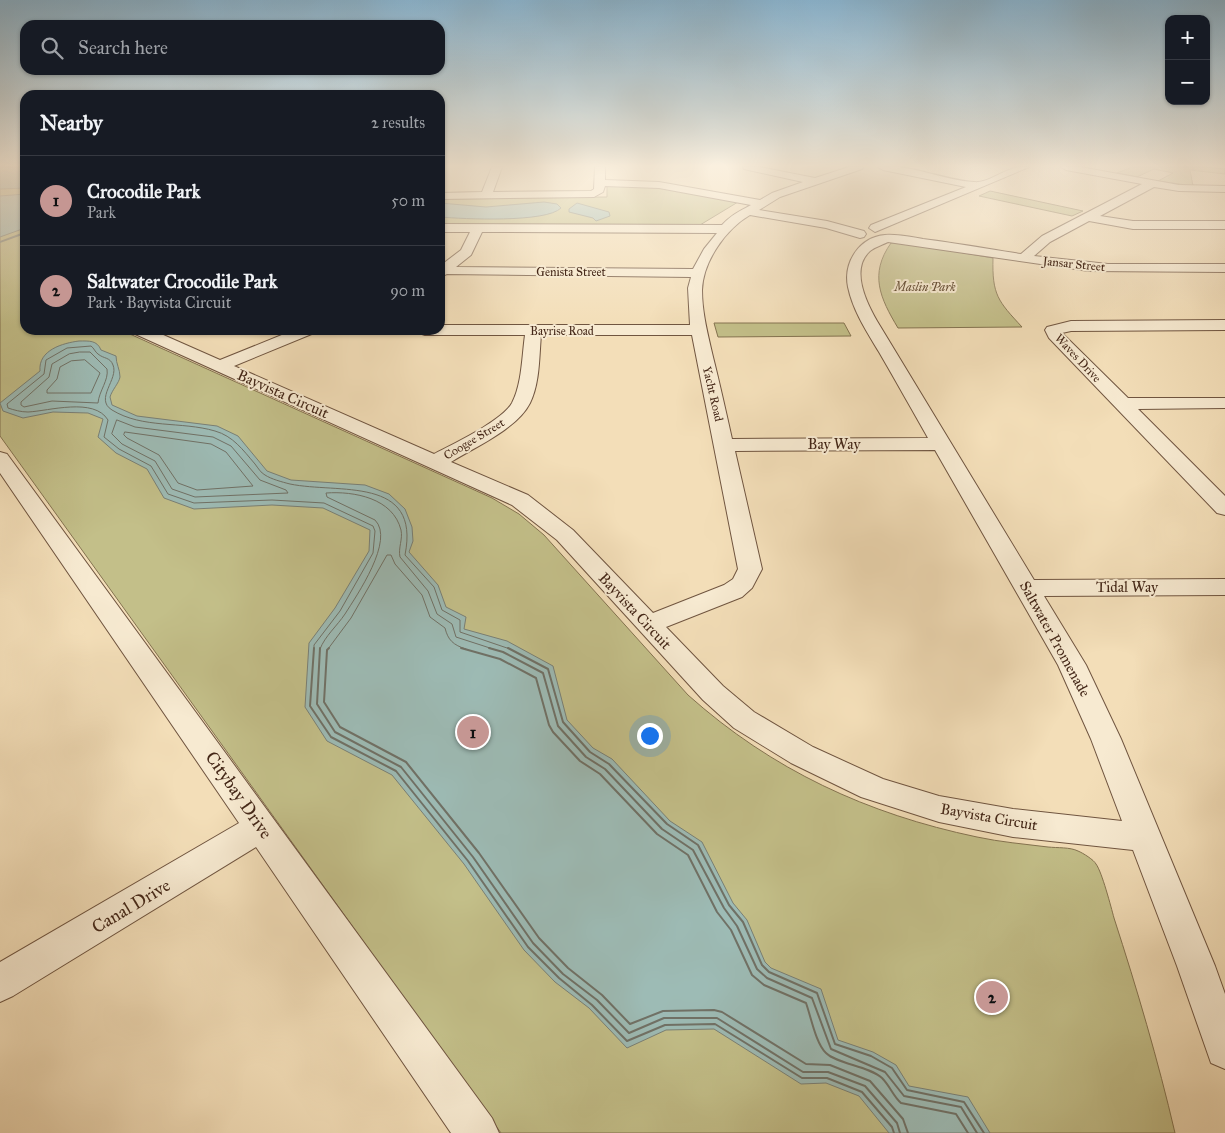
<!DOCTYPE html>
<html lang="en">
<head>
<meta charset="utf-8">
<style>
  :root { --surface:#171b24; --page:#20242c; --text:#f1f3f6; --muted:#9ea1a6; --line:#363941; --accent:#c59692 }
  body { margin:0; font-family:"IM FELL Great Primer",serif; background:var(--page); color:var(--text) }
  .controls { position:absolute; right:15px; top:15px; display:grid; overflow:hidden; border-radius:10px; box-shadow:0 1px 4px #0004 }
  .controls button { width:45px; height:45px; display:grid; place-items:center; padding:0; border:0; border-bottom:1px solid var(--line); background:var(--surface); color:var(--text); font:25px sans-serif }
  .you { position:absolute; left:649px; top:735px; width:18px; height:18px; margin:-12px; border:4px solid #fff; border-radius:50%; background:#1a73e8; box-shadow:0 0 0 8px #1a73e833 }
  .badge { display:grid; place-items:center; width:32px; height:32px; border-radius:50%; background:var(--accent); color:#111; font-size:16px; font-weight:700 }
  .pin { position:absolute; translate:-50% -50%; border:2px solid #fff; box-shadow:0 1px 5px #0006 }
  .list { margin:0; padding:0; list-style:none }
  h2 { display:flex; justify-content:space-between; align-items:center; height:65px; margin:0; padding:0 20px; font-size:21px }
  h2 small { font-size:16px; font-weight:400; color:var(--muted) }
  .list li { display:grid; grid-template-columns:32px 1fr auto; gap:15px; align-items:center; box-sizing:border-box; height:90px; padding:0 20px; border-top:1px solid var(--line) }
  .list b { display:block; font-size:19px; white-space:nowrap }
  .list p { margin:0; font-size:16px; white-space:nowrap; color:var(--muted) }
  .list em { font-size:16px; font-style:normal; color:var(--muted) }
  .icon { flex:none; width:28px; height:28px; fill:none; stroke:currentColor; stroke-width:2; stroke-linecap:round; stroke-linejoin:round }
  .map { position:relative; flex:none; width:1225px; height:1133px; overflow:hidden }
  .search { position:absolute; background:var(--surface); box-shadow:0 1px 4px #0004; left:20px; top:20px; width:425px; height:55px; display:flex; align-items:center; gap:12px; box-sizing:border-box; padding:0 18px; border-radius:15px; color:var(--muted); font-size:19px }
  .panel { position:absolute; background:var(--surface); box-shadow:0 1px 4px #0004; left:20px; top:90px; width:425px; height:245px; border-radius:15px }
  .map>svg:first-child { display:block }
</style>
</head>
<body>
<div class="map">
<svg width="1225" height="1133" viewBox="0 0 1225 1133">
  <rect width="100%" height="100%" fill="#f3deb8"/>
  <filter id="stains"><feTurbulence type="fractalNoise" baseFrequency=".004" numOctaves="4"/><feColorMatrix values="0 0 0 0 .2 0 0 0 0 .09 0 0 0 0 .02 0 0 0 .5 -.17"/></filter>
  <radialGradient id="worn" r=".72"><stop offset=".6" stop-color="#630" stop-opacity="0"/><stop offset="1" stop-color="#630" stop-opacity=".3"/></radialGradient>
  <g fill="#c3bf89" stroke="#847350">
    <path d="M0,167H25V330H121L492,498L519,514L544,535L688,695C772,770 867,814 977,837C1000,842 1024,844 1048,847C1057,848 1070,847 1078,851C1083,853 1094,860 1096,864C1102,872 1111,907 1114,918C1137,989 1158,1060 1175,1133H501L0,436Z"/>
    <polygon points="1132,167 1204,167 1225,169 1225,174 1190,170 1193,186 1158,181 1173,173 1154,169 1137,177 1117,173"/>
    <polygon points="611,185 661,188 738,202 700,225 440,226 440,198 607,197 607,186"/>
    <polygon points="990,191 1083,211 1072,216 979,196"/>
    <path d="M901,242L993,258C992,295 998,301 1022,327L898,328C880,298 869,274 891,243Z"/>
    <polygon points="714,323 844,323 851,336 718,337"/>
  </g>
  <g fill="#9dbbb5" stroke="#798076">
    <polygon points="0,167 25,167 25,188 0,189"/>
    <polygon points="25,194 25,228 0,237 0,196"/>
    <path d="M544,202L557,204L561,208C546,223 463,219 440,217V203L486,207Z"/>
    <polygon points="577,203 609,212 610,216 596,221 593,218 569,212 569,209"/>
    <path d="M79,341C89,341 97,340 101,350L116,356C116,364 120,369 120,377C119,383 112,390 110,397L112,405L137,416L217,426L238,436L267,471L291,480L365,485L389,494L405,509L412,527L413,541L409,552L438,585L446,607L466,617L464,629L507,641L553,666L567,720L593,748L612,759L670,821L702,842L733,903L747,920L765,962L771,968L821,989L838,1040L873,1052L896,1065L909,1086L968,1097L990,1133H889L859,1096L826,1083L801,1084L714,1029L666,1030L627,1048L589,1008L555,982L524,950L464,864L392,775L327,741L305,707L309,643L335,608L369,551L370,530L323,508L272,505L194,509L164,498L147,469L116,453L98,437L103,419L88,413L53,412L23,418L3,411L0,403L40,371C38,350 63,343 79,341Z"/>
  </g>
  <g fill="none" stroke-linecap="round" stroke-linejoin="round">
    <g stroke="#707166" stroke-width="1">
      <path d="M80,352H90L107,369C109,380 99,391 98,403L52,401L24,407L21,405V402L49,377L52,364L69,354Z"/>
      <polygon points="85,360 100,373 91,393 47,393 47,390 57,379 60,367 71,361"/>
      <polygon points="117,420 135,427 213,437 231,446 260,480 286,490 288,493 195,497 172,489 155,461 122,444 112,434"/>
      <polygon points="125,432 211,444 226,452 253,486 197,490 178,483 159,455 127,438 124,435"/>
      <path d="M314,649V645L340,611L373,553L375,531L373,526L324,503L272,500L194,503L168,494L151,466L119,449L104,437L108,420C94,397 49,411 28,412C21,412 14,410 8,408L7,404L44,374L46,360L67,348L91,346C94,348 95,352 98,354C104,359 110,357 113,365C119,379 94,399 112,410C143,429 181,421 215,431C233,436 243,450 255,464C258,468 261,473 265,475C271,479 282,482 290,484C338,494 421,475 405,555L434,587L442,610L460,620V632L510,649"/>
      <path d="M320,649C325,636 337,626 345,614C357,595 395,540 375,520L327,497L326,493C354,491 393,498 401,530C403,539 398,548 400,557L428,591L437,614L452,624L456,637L493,649"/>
      <path d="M328,649L351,618L387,555H391L395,564L422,595L430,617L445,628C448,640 453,645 466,649"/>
    </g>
    <g stroke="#707166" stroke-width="2">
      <polyline points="314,648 310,706 331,737 396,771 468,861 528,947 559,978 592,1005 627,1041 665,1025 715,1024 802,1078 827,1078 862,1092 892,1127 894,1133"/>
      <polyline points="320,648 317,704 335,732 401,767 473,857 533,943 563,974 597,1000 629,1033 664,1018 717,1018 803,1072 828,1072 865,1086 897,1123 900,1133"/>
      <polyline points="329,648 327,650 324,702 340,727 406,762 479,853 539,938 568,968 602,995 630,1024 663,1011 714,1010 722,1012 806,1064 830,1065 870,1081 903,1119 908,1133"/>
      <path d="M461,648L500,659L536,678L549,725L553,732L580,761L600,774L657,834L688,855L717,912L731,930L752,975L764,985L806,1003C811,1017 816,1044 826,1053C837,1064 869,1066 882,1078C890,1086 893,1096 901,1103L956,1114L968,1133"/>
      <polyline points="489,648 503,652 543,673 558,726 586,757 605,769 662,829 693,850 724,908 737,926 757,969 767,978 812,998 831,1049 885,1072 904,1096 961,1107 977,1133"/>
      <polyline points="508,648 548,669 563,722 590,752 609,764 667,824 698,845 729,905 743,922 762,965 769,972 817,993 835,1044 871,1056 892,1068 907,1090 964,1102 984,1133"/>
    </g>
    <polygon fill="#798076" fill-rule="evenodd" points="24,232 25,232 25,234 0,243 0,241"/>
    <defs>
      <g id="minor">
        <path d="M492,167H502L493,192L591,191L594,189L595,167H605V180L659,182L760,200L772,193L803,182L744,169L743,167H760L815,178L849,167H863L862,169L780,197L759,210L827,221L864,231L866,234L864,237L860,238L826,228L750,215C726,229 703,261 702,290C702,313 708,335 713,357C720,385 726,412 732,439L928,438C912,410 896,381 879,352C867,332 853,311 848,287C843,263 859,237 885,235C897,234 911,237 923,239C956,243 988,249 1021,254L1042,236L1142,184L1066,170L1061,167H1080L1179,185L1225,186V192L1179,191L1154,187L1100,216L1133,221H1225V229H1133L1089,221L1050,242L1034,256L1108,264H1225V272L1089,271L888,242C882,245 875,247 870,251C850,269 866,302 877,321L1034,580L1225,579V595L1044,596L1086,665L1121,739L1215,966L1225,994V1069L1211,1063L1177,966L1133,850L1013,837L939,822L861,797L791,763L734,728L703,700L557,540L512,505L133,333L131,330H152L220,360L294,330H316L314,333L234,366L434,454C453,444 502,421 512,403C522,384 522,356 525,335H425L419,333L417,330H440V325H690L688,288L691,277L447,274L440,277V266L461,250L470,232H440V224L722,225C731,215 740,211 751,205L659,188L605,186L603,192L594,197L440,199V193L482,192ZM482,232L717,233L704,249L693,269L456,267L471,255ZM541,335H692L738,569L733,579L724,585L653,613L573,530L528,495L451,462C475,447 517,429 530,403C540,383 539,356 541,335ZM935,450L1058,665L1091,739L1122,821L1013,809L939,796L883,779L813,747L754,712L723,686L666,627L742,597L752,588L762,569L735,451Z"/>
        <path d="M878,167C910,163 942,180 974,182C990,184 1008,164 1029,167L875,232L869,228L871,225L966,187L883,170Z"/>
        <polygon points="1225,320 1225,330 1071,331 1062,333 1128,398 1225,398 1225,408 1138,409 1225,496 1225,515 1217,513 1049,338 1045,330 1047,327 1071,321"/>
        <polygon points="0,452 7,454 492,1118 499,1133 451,1133 256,847 13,996 0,1002 0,962 239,823 0,473"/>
      </g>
    </defs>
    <use href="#minor" stroke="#705540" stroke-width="2"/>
    <use href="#minor" fill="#f7ead1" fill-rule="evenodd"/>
  </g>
  <linearGradient id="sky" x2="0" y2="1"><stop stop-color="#8ab7d4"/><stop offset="0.51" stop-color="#faf0df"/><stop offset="1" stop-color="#faf0df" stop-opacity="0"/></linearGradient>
  <rect width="1225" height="325" fill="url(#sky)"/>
  <g text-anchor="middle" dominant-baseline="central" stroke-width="4" stroke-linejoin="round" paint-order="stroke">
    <g font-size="12" fill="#442718" stroke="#f7ead1">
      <text transform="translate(1074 264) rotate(6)">Jansar Street</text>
      <text x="571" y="272">Genista Street</text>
      <text x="562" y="331">Bayrise Road</text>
      <text transform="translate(1078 358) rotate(47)">Waves Drive</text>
      <text transform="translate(713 394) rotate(77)">Yacht Road</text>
      <text transform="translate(474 439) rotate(-31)">Coogee Street</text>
    </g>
    <g font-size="12" font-style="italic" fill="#644d34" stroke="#f7ead1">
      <text x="925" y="287">Maslin Park</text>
    </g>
    <g font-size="15" fill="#442718" stroke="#f7ead1">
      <text transform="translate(283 394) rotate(24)">Bayvista Circuit</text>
      <text x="834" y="444">Bay Way</text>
      <text x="1127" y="587">Tidal Way</text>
      <text transform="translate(635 611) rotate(47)">Bayvista Circuit</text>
      <text transform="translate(1055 639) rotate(61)">Saltwater Promenade</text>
      <text transform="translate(989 817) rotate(10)">Bayvista Circuit</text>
    </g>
    <g font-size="18" fill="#442718" stroke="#f7ead1">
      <text transform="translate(239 795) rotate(55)">Citybay Drive</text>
      <text transform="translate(131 906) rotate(-31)">Canal Drive</text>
    </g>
  </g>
  <rect width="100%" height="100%" filter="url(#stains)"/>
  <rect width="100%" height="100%" fill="url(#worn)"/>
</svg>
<div class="controls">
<button>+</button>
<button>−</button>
</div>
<div class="you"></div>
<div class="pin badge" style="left:473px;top:732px">1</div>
<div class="pin badge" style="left:992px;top:997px">2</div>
<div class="search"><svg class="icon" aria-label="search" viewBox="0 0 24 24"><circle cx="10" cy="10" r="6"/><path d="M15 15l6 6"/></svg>Search here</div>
<section class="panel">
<h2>Nearby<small>2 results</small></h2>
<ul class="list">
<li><span class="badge">1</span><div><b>Crocodile Park</b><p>Park</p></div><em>50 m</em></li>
<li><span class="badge">2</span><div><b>Saltwater Crocodile Park</b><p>Park · Bayvista Circuit</p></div><em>90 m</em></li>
</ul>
</section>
</div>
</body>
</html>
